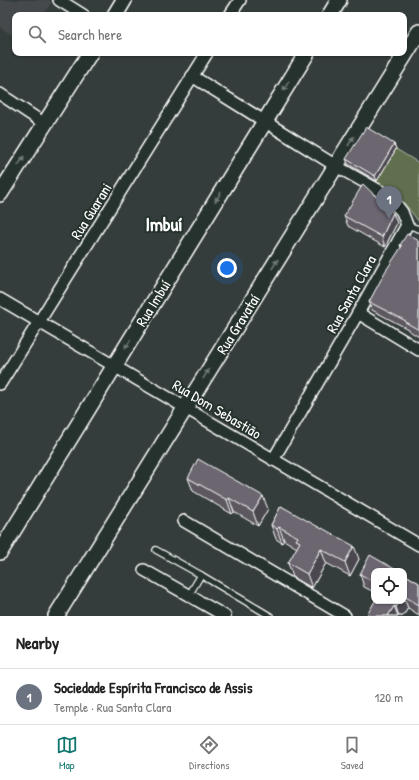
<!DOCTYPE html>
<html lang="en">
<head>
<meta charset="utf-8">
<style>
  :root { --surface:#fff; --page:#f6f6f6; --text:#222; --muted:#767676; --line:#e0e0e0; --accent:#0f766e }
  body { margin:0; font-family:"Patrick Hand",sans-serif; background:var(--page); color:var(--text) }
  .controls { position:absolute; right:12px; bottom:12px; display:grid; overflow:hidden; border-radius:8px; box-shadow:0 1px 3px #0004 }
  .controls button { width:36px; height:36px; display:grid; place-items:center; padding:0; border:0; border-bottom:1px solid var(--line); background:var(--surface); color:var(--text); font:20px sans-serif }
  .you { position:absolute; left:227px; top:268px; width:14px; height:14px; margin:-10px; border:3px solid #fff; border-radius:50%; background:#1a73e8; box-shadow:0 0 0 6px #1a73e833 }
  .badge { display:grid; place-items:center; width:26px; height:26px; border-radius:50%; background:var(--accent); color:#fff; font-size:13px; font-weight:700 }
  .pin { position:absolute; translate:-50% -33px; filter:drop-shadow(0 1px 2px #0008) }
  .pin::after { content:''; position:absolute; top:21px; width:14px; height:12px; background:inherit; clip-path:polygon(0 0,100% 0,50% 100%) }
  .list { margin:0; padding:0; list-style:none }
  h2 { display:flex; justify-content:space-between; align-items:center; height:52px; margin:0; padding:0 16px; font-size:17px }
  h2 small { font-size:13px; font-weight:400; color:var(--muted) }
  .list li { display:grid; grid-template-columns:26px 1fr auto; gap:12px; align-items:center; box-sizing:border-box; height:56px; padding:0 16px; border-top:1px solid var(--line) }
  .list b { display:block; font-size:15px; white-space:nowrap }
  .list p { margin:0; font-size:13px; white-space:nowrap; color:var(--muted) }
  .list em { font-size:13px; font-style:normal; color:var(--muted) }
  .icon { flex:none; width:22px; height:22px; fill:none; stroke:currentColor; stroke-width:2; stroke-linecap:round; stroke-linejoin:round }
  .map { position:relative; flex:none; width:419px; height:616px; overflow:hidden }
  .search { position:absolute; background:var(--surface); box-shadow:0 1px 3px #0004; left:12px; right:12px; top:12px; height:44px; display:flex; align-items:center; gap:10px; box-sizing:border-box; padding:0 14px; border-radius:8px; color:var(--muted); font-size:15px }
  .sheet { height:108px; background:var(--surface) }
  nav { display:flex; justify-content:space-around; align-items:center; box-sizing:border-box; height:56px; border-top:1px solid var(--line); background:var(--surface); font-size:11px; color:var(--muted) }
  nav a { display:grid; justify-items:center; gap:2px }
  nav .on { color:var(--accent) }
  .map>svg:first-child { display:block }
</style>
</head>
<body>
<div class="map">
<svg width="419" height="616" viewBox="0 0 419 616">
  <rect width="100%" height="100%" fill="#343d3b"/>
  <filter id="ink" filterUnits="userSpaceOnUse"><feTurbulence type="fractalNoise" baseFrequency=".025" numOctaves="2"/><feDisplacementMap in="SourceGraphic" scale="8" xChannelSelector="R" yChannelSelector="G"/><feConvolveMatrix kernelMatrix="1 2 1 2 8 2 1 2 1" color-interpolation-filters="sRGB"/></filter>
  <g filter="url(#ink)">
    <polygon fill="#45494b" points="0,0 49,0 52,2 43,15 15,15 15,37 0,27"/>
    <polygon fill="#616f50" stroke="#b0b7a8" points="396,149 419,163 419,222 405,204 394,194 376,182"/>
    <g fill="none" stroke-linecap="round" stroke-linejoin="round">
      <defs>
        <g id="lane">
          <polyline points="407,225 419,229"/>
          <polyline points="156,550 201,575"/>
          <polyline points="189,595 201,575 270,616"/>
        </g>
        <g id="street">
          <polyline points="59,0 83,15"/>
          <polyline points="230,15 240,0"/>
          <polyline points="192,76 336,166 387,195 394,202 402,212 407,225 358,313 273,460"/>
          <polyline points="0,94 45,124"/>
          <path d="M0,299C140,381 279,464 419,545"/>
          <polyline points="358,313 419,350"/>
          <polyline points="0,384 207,53"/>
          <polyline points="184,521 345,616"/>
          <polyline points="144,570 225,616"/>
        </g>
        <g id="secondary">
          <polyline points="115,15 124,0"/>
          <polyline points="330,15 339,0"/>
          <polyline points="0,194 90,53"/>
          <polyline points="0,552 307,53"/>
          <polyline points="56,616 419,32"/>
        </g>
      </defs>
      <use href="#lane" stroke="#fff" stroke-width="8"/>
      <use href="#street" stroke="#fff" stroke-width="14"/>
      <use href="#secondary" stroke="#fff" stroke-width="18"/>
      <use href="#lane" stroke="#26332d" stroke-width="5.5"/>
      <use href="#street" stroke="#26332d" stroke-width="11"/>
      <use href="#secondary" stroke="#26332d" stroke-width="15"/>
    </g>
    <g fill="#5d5861" stroke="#fff">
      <polygon points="394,144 396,149 377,181 348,164 346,159"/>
      <polygon points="393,213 397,223 385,247 348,226 344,216"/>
      <polygon points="419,241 419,337 408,330 408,329 372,310 369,302 401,248 400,245"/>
      <polygon points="188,478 268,509 258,526 234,512 232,514 193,491"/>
      <polygon points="281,506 359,559 350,576 326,563 312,588 293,577 288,563 297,548 284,540 282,543 276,539 271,525"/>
      <polygon points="374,571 374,592 364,587 360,574"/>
      <polygon points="404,574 419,583 419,615 408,608 403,616 367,616 367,615 404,601"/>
    </g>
    <g fill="#4c474f" stroke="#fff">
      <polygon points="394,144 396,149 377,181 375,176"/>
      <polygon points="393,213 397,223 385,247 382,237"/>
      <polygon points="263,496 268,509 258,526 253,512"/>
      <polygon points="229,498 234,512 232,514 227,500"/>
      <polygon points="279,527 284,540 282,543 277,529"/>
      <polygon points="354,546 359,559 350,576 345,562"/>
      <polygon points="321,549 326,563 312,588 307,574"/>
      <polygon points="404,598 408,608 403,616 399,616 396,607 400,601 404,601"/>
      <polygon points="394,606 398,616 388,616"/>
    </g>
    <g fill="#6c6671" stroke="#fff">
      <polygon points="366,127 394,144 375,176 346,159"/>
      <polygon points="363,184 393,213 382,237 344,216"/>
      <polygon points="407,234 419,241 419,330 405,322 406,321 369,302 385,272 402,246 400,245"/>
      <polygon points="198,459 263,496 253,512 229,498 227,500 188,478"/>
      <polygon points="281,506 322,529 322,528 354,546 345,562 321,549 307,574 288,563 300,542 296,540 298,537 279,527 277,529 271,525"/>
      <polygon points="370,555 398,571 374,571 374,582 360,574"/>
      <polygon points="404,574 419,583 419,605 404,596"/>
      <polygon points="375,601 400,601 396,607 394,606 388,616 368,616 367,615"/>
    </g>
    <defs><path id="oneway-solid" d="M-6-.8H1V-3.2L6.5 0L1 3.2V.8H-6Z"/></defs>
    <g fill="#727a76">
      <use href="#oneway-solid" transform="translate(286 86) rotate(121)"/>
      <use href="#oneway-solid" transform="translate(351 141) rotate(-58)"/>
      <use href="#oneway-solid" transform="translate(21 161) rotate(-57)"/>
      <use href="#oneway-solid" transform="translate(218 197) rotate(122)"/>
      <use href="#oneway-solid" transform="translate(275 264) rotate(-58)"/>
      <use href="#oneway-solid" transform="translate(128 344) rotate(122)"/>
      <use href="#oneway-solid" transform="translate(206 374) rotate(-58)"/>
    </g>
  </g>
  <g text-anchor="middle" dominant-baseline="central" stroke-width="4" stroke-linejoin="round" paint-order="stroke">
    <g font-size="15" fill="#fff" stroke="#26332d">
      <text transform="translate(91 211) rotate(-58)">Rua Guarani</text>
      <text transform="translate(351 294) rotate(-61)">Rua Santa Clara</text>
      <text transform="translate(153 303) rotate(-58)">Rua Imbuí</text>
      <text transform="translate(238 324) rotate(-58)">Rua Gravataí</text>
      <text transform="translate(217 409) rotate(31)">Rua Dom Sebastião</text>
    </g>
    <g font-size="19" font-weight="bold" fill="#fff" stroke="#26332d">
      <text x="164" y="224">Imbuí</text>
    </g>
  </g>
</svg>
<div class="controls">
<button><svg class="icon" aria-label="locate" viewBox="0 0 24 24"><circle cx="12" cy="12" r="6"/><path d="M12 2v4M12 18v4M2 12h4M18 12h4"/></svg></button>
</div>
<div class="you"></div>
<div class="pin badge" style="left:389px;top:219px;background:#6b7280">1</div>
<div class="search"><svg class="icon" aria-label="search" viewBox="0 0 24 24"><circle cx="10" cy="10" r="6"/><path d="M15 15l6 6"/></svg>Search here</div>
</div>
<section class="sheet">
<h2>Nearby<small></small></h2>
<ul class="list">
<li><span class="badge" style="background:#6b7280">1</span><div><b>Sociedade Espírita Francisco de Assis</b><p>Temple · Rua Santa Clara</p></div><em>120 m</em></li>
</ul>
</section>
<nav>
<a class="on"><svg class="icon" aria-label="map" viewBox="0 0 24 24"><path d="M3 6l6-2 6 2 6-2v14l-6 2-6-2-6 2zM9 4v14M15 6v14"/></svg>Map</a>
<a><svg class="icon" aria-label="directions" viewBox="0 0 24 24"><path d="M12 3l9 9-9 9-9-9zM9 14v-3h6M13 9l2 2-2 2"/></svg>Directions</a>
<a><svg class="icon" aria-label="saved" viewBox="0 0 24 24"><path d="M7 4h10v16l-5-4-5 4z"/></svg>Saved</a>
</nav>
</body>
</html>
